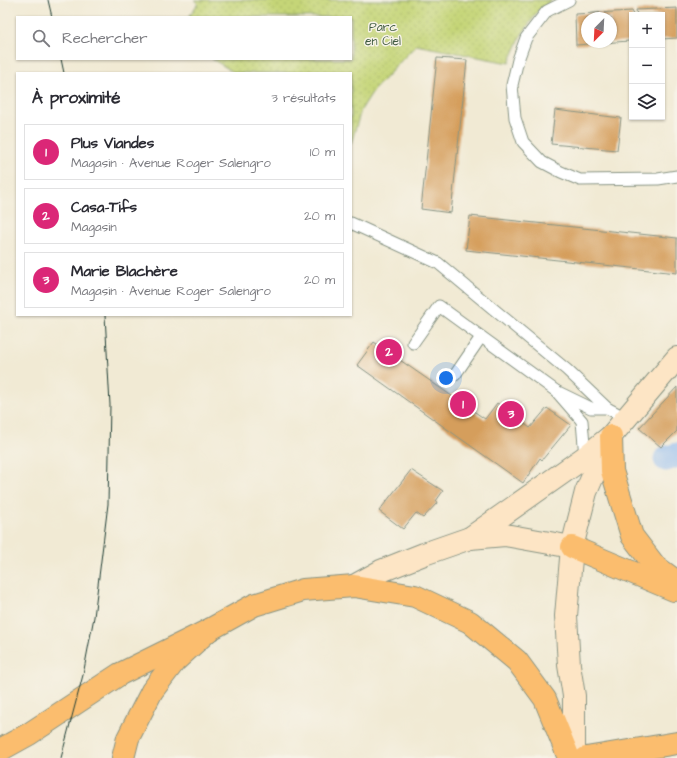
<!DOCTYPE html>
<html lang="fr">
<head>
<meta charset="utf-8">
<style>
  :root { --surface:#fff; --page:#f2f2f3; --text:#2b2b33; --muted:#7c7c81; --line:#e1e1e2; --accent:#db2777 }
  body { margin:0; font-family:"Architects Daughter",sans-serif; background:var(--page); color:var(--text) }
  .controls { position:absolute; right:12px; top:12px; display:grid; overflow:hidden; border-radius:0px; box-shadow:0 1px 3px #0004 }
  .controls button { width:36px; height:36px; display:grid; place-items:center; padding:0; border:0; border-bottom:1px solid var(--line); background:var(--surface); color:var(--text); font:20px sans-serif }
  .compass { position:absolute; left:581px; top:12px; width:36px; height:36px; border-radius:50%; background:var(--surface); box-shadow:0 1px 3px #0004; rotate:204deg }
  .you { position:absolute; left:446px; top:378px; width:14px; height:14px; margin:-10px; border:3px solid #fff; border-radius:50%; background:#1a73e8; box-shadow:0 0 0 6px #1a73e833 }
  .badge { display:grid; place-items:center; width:26px; height:26px; border-radius:50%; background:var(--accent); color:#fff; font-size:13px; font-weight:700 }
  .pin { position:absolute; translate:-50% -50%; border:2px solid #fff; box-shadow:0 1px 4px #0006 }
  .list { margin:0; padding:0; list-style:none }
  h2 { display:flex; justify-content:space-between; align-items:center; height:52px; margin:0; padding:0 16px; font-size:17px }
  h2 small { font-size:13px; font-weight:400; color:var(--muted) }
  .list li { display:grid; grid-template-columns:26px 1fr auto; gap:12px; align-items:center; box-sizing:border-box; height:56px; margin:0 8px 8px; padding:0 8px; border:1px solid var(--line); border-radius:0px }
  .list b { display:block; font-size:15px; white-space:nowrap }
  .list p { margin:0; font-size:13px; white-space:nowrap; color:var(--muted) }
  .list em { font-size:13px; font-style:normal; color:var(--muted) }
  .icon { flex:none; width:22px; height:22px; fill:none; stroke:currentColor; stroke-width:2; stroke-linecap:round; stroke-linejoin:round }
  .map { position:relative; flex:none; width:677px; height:758px; overflow:hidden }
  .search { position:absolute; background:var(--surface); box-shadow:0 1px 3px #0004; left:16px; top:16px; width:336px; height:44px; display:flex; align-items:center; gap:10px; box-sizing:border-box; padding:0 14px; border-radius:0px; color:var(--muted); font-size:15px }
  .panel { position:absolute; background:var(--surface); box-shadow:0 1px 3px #0004; left:16px; top:72px; width:336px; height:244px; border-radius:0px }
  .map>svg:first-child { display:block }
</style>
</head>
<body>
<div class="map">
<svg width="677" height="758" viewBox="0 0 677 758">
  <defs>
    <pattern id="park-dots" width="8" height="8" patternUnits="userSpaceOnUse"><rect width="8" height="8" fill="#c5d577"/><path d="M2 2h.1M6 6h.1" fill="none" stroke="#a9b868" stroke-width="1.8" stroke-linecap="round"/></pattern>
  </defs>
  <rect width="100%" height="100%" fill="#f7f3e8"/>
  <filter id="ink" filterUnits="userSpaceOnUse"><feTurbulence type="fractalNoise" baseFrequency=".025" numOctaves="2"/><feDisplacementMap in="SourceGraphic" scale="8" xChannelSelector="R" yChannelSelector="G"/><feConvolveMatrix kernelMatrix="1 2 1 2 8 2 1 2 1" color-interpolation-filters="sRGB"/></filter>
  <filter id="wash" filterUnits="userSpaceOnUse"><feTurbulence type="fractalNoise" baseFrequency=".012" numOctaves="4" result="noise"/><feDisplacementMap in="SourceGraphic" scale="16" xChannelSelector="R" yChannelSelector="G"/><feGaussianBlur stdDeviation="0.9" result="paint"/><feColorMatrix in="noise" values="0 0 0 0 0 0 0 0 0 0 0 0 0 0 0 0 0 1.4 0 .05"/><feComposite in="paint" operator="in"/></filter>
  <g filter="url(#wash)">
    <rect width="100%" height="100%" fill="#f1ead4"/>
    <polygon fill="url(#park-dots)" stroke="#728956" points="194,0 552,0 538,11 521,36 509,63 416,45 373,91 361,110 351,144 351,73 235,73 212,59 351,59 351,17 189,17 198,3"/>
    <g fill="none" stroke-linecap="round" stroke-linejoin="round">
      <polyline stroke="#84b4ef" stroke-width="25" points="666,459 677,455"/>
    </g>
    <g id="blocks">
      <g fill="#d59e5b" fill-rule="evenodd">
        <polygon points="677,8 677,38 662,39 662,15 637,15 636,10"/>
        <path d="M633,11L629,41L576,45L575,14ZM587,18H611V42H587Z"/>
        <polygon points="437,58 467,60 451,213 421,209"/>
        <polygon points="555,110 621,118 617,150 551,144"/>
        <polygon points="470,216 677,238 677,273 466,250"/>
        <polygon points="374,342 485,419 497,403 530,428 547,408 571,425 542,460 540,458 523,483 357,365"/>
        <polygon points="677,387 677,431 661,447 639,428"/>
        <polygon points="411,470 443,491 436,501 437,503 423,518 416,513 403,529 379,511"/>
      </g>
    </g>
  </g>
  <g filter="url(#ink)">
    <use href="#blocks" fill-opacity="0" stroke="#889484" stroke-width="1"/>
    <g fill="none" stroke-linecap="round" stroke-linejoin="round">
      <defs>
        <g id="service">
          <polyline points="569,0 547,11 526,38 518,60 512,85 515,118 523,142 542,162 561,172 580,180 658,179 677,176"/>
          <polyline points="351,223 438,263 567,370 607,408 626,418"/>
          <polyline points="413,343 439,306 556,391"/>
          <polyline points="455,375 481,337"/>
          <polyline points="585,457 582,421 556,391 591,408 607,408"/>
        </g>
        <g id="secondary">
          <polyline points="470,538 505,535 572,547"/>
          <polyline points="354,586 381,571 424,554 470,538 585,457 611,436 677,358"/>
          <polyline points="574,758 574,696 569,665 566,616 572,547 586,492 609,439"/>
        </g>
        <polyline id="primary" points="123,758 128,738 152,691 174,662 209,630 254,605 303,590 354,586 415,596 470,622 517,661 545,699 569,758"/>
        <g id="motorway">
          <polyline points="611,436 612,471 632,536 655,566 677,582"/>
          <polyline points="572,547 674,590"/>
          <polyline points="0,750 29,734 120,674 209,630"/>
          <polyline points="586,758 677,743"/>
        </g>
      </defs>
      <use href="#service" stroke="#889484" stroke-width="13"/>
      <use href="#secondary" stroke="#889484" stroke-width="24"/>
      <use href="#primary" stroke="#889484" stroke-width="24"/>
      <use href="#motorway" stroke="#889484" stroke-width="24"/>
      <use href="#service" stroke="#fff" stroke-width="11"/>
      <use href="#secondary" stroke="#fde5c5" stroke-width="22"/>
      <use href="#primary" stroke="#fbbd6e" stroke-width="22"/>
      <use href="#motorway" stroke="#fbbd6e" stroke-width="22"/>
      <g stroke="#1f3d34" stroke-width="1">
        <polyline points="48,0 52,17"/>
        <polyline points="61,59 64,73"/>
        <polyline points="61,758 83,675 94,617 108,504 110,405 105,315"/>
      </g>
    </g>
  </g>
  <g text-anchor="middle" dominant-baseline="central" stroke-width="3" stroke-linejoin="round" paint-order="stroke">
    <g font-size="12" fill="#405b41" stroke="#f7f3e8">
      <text x="383" y="27">Parc<tspan x="383" dy="14">en Ciel</tspan></text>
    </g>
  </g>
</svg>
<div class="controls">
<button>+</button>
<button>−</button>
<button><svg class="icon" aria-label="layers" viewBox="0 0 24 24"><path d="M12 4l9 5-9 5-9-5zM3 14l9 5 9-5"/></svg></button>
</div>
<svg class="compass" viewBox="-18 -18 36 36"><path d="M0-13l5 13h-10z" fill="#e53935"/><path d="M0 13l5-13h-10z" fill="#7c7c81"/></svg>
<div class="you"></div>
<div class="pin badge" style="left:463px;top:404px">1</div>
<div class="pin badge" style="left:389px;top:352px">2</div>
<div class="pin badge" style="left:511px;top:414px">3</div>
<div class="search"><svg class="icon" aria-label="search" viewBox="0 0 24 24"><circle cx="10" cy="10" r="6"/><path d="M15 15l6 6"/></svg>Rechercher</div>
<section class="panel">
<h2>À proximité<small>3 résultats</small></h2>
<ul class="list">
<li><span class="badge">1</span><div><b>Plus Viandes</b><p>Magasin · Avenue Roger Salengro</p></div><em>10 m</em></li>
<li><span class="badge">2</span><div><b>Casa-Tifs</b><p>Magasin</p></div><em>20 m</em></li>
<li><span class="badge">3</span><div><b>Marie Blachère</b><p>Magasin · Avenue Roger Salengro</p></div><em>20 m</em></li>
</ul>
</section>
</div>
</body>
</html>
